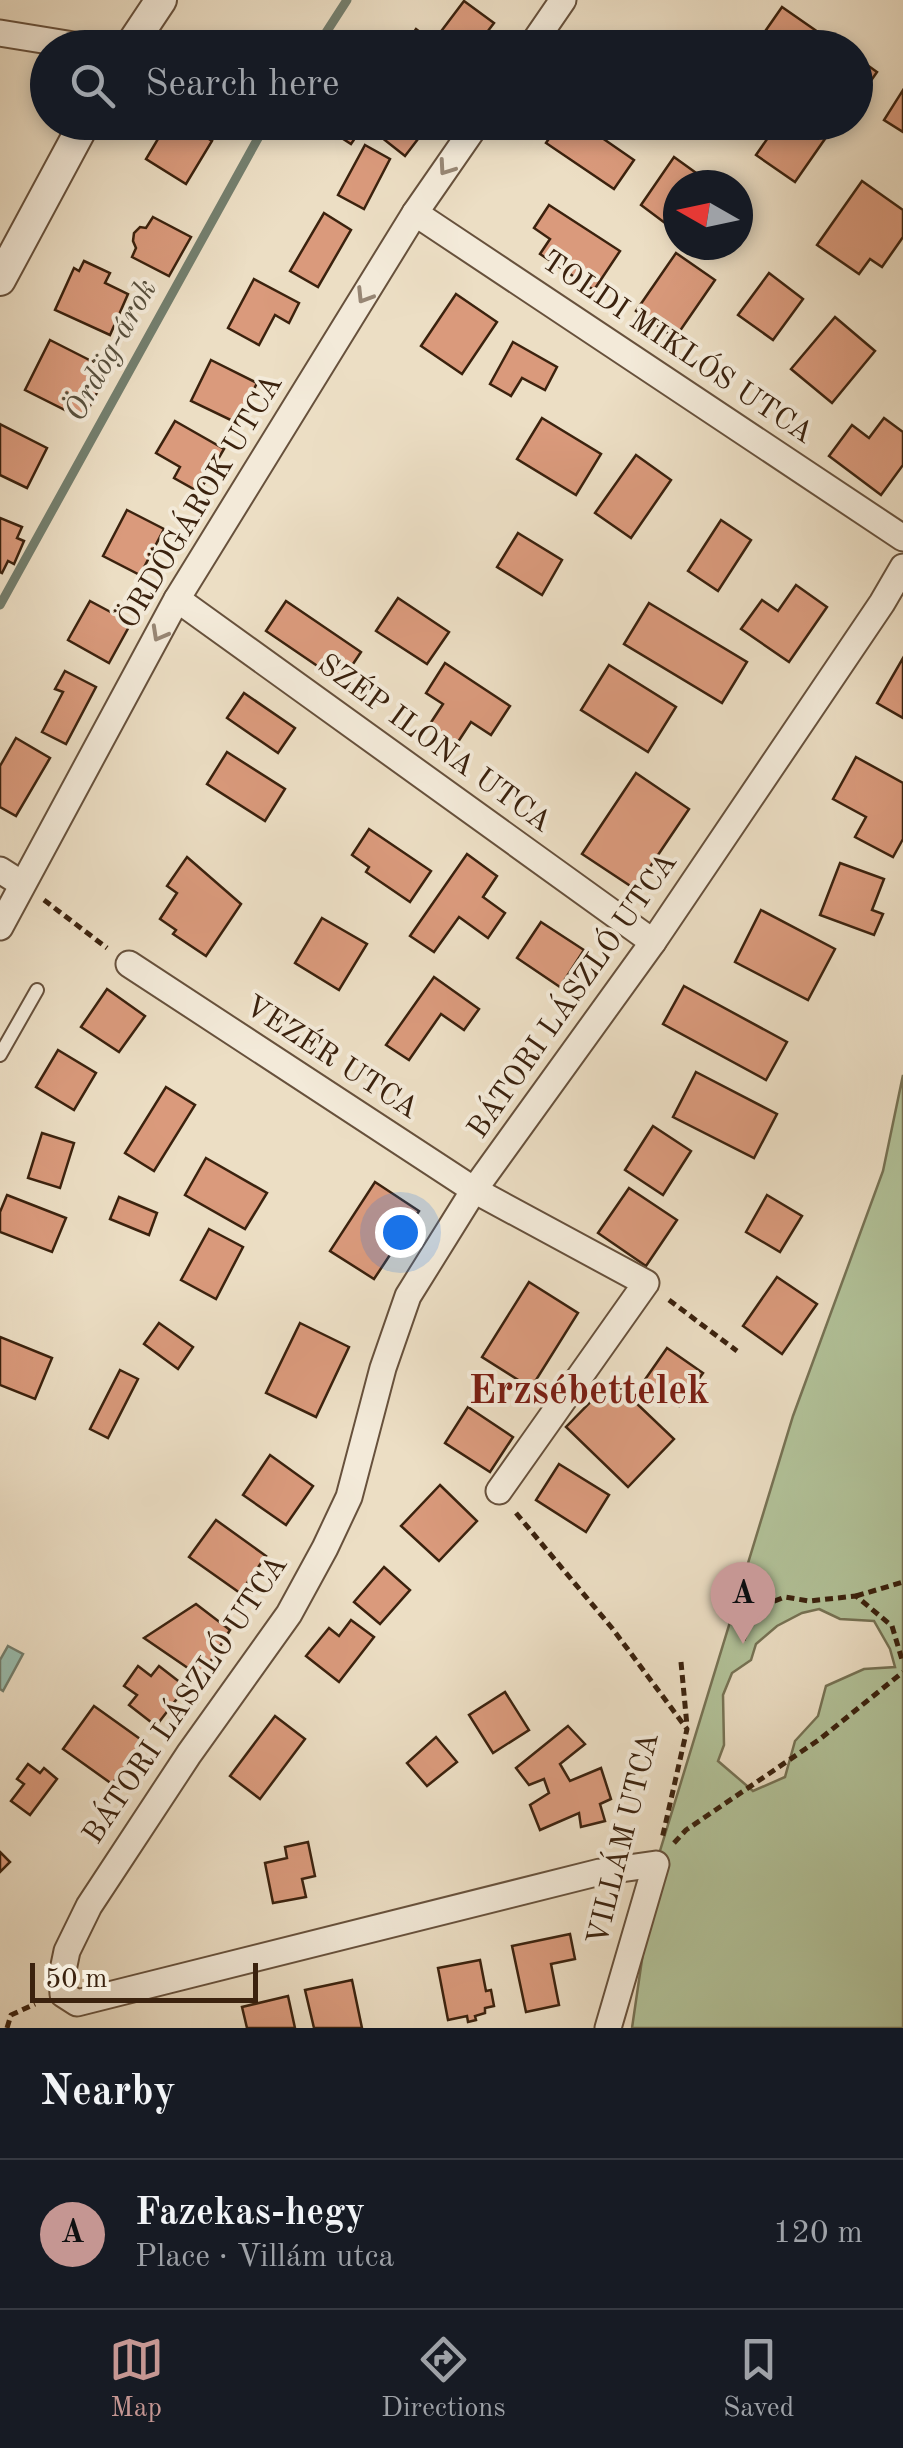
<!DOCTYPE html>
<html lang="en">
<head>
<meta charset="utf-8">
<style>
  :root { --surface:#171b24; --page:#20242c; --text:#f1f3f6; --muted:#9ea1a6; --line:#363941; --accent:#c59692 }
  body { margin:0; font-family:"Old Standard TT",serif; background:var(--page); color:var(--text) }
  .compass { position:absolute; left:663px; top:170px; width:90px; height:90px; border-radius:50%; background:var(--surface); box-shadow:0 5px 15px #0003; rotate:279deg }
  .scale { position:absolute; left:30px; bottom:25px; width:228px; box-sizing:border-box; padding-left:10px; border:5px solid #3b220e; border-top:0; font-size:28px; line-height:35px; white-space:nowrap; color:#3b220e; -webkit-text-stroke:8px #f3ead9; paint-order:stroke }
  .you { position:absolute; left:400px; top:1232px; width:35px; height:35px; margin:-25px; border:8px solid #fff; border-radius:50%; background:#1a73e8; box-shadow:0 0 0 15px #1a73e833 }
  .badge { display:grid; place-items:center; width:65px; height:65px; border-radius:50%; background:var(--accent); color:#111; font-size:32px; font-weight:700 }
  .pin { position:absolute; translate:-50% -82px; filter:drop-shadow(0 2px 5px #0008) }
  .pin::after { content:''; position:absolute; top:52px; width:35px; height:30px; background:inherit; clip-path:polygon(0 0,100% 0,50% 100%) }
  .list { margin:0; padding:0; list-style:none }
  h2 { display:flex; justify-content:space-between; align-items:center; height:130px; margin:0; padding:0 40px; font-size:42px }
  h2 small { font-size:32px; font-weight:400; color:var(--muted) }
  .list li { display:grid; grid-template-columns:65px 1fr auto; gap:30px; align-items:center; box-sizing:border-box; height:150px; padding:0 40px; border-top:2px solid var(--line) }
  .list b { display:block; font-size:38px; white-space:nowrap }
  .list p { margin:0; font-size:32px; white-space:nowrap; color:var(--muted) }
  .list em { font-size:32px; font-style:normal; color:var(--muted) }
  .icon { flex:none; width:55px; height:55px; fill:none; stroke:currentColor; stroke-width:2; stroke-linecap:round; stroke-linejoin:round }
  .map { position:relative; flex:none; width:903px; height:2028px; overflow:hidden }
  .search { position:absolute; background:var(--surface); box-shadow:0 5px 15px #0003; left:30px; right:30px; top:30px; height:110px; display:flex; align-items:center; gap:25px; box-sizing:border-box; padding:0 35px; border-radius:55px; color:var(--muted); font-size:38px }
  .sheet { height:280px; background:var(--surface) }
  nav { display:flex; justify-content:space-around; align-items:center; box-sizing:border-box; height:140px; border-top:2px solid var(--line); background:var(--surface); font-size:28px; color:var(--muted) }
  nav a { display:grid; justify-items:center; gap:5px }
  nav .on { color:var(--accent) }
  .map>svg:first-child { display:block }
</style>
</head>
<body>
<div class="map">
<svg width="903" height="2028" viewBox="0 0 903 2028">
  <rect width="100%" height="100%" fill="#ecdec4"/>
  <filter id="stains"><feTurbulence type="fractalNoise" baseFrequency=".002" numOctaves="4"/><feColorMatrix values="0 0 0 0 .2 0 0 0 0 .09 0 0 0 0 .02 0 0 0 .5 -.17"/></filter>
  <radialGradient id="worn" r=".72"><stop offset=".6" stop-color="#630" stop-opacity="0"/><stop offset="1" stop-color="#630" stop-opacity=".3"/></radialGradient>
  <path fill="#b2c299" stroke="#767254" stroke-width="2.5" fill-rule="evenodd" d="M903,1075V2028H632L656,1864L793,1416L883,1171ZM819,1609L840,1619L874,1621L890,1649L895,1667L864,1669L826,1686L818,1716L795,1741L785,1777L753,1791L718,1761L724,1745L723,1695L732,1673L751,1660L756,1644L777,1626L802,1613Z"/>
  <polygon fill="#9abdae" stroke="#747f6e" stroke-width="2.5" points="8,1646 23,1654 3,1691 0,1689 0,1660"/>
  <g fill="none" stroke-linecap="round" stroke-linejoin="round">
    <g stroke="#747f6e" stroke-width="9">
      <polyline points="316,48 347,0"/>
      <polyline points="0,605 267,122"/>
    </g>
  </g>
  <g fill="#da9a7c" stroke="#3b220e" stroke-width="2.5">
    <polygon points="464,1 494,23 475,48 404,46 416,29 433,42"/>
    <polygon points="782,7 841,48 792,48 766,30"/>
    <polygon points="856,57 877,72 861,95 856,91"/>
    <polygon points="903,90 903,132 884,120"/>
    <polygon points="168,122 182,122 212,141 186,184 146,159"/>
    <polygon points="218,122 251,122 242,137"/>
    <polygon points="317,122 359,122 364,125 351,144"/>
    <polygon points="431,122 405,156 381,137 392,122"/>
    <polygon points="560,122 579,122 634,160 614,189 546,143"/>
    <polygon points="779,122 807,122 827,136 795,182 756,155"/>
    <polygon points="365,145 390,159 364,209 338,195"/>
    <polygon points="674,157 699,175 691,185 678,185 678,204 665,223 641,205"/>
    <polygon points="862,181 903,210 903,237 882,267 870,259 859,274 817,245"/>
    <polygon points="549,205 620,251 594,290 540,254 550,239 534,228"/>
    <polygon points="324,213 351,230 318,287 290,271"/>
    <polygon points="153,217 191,237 169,276 132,257 136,248 133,241 134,233 140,227 146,228"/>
    <polygon points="676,253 715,280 675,338 636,311"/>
    <polygon points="84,261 110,273 105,283 128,294 110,335 55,310 74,268 79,271"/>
    <polygon points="769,273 803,299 773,340 738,315"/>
    <polygon points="254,279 299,303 289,323 275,315 259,345 228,328"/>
    <polygon points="456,294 497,322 462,374 421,346"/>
    <polygon points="835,317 875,351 832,403 791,369"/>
    <polygon points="50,340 109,370 83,419 25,390"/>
    <polygon points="513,342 557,367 545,390 522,378 511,396 490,384"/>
    <polygon points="211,360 257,383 237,423 191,401"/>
    <polygon points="542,418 601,454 576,495 517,459"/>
    <polygon points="884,418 903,432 903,465 881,495 829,456 852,425 869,438"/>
    <polygon points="175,421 224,449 199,492 174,478 180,467 156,453"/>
    <polygon points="0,424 47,448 27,488 0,475"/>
    <polygon points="636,455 671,480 631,538 595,513"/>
    <polygon points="127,510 164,529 140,575 103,556"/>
    <polygon points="0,518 22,527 17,538 24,541 14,564 8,561 2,573 0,572"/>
    <polygon points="721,520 751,540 718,591 688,571"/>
    <polygon points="518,533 562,560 542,595 497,567"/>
    <polygon points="796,585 827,607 789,662 741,629 762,600 778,611"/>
    <polygon points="398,598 449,632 427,664 376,631"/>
    <polygon points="90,601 131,623 109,663 68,640"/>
    <polygon points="286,601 361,652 341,682 266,631"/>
    <polygon points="649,603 747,662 722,703 624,644"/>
    <polygon points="903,658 903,718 877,703"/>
    <polygon points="445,663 510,706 491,735 471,722 456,745 428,727 443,704 426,693"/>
    <polygon points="609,665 676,707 648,752 581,710"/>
    <polygon points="65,671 96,687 66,744 42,732 63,692 55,689"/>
    <polygon points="244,693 295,728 278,753 227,718"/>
    <polygon points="16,738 50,758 16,816 0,807 0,766"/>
    <polygon points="227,752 285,789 265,821 207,784"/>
    <polygon points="856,757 903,783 903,839 893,857 855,837 866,817 833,799"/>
    <polygon points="636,773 689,809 635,889 582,854"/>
    <polygon points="369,829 431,871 410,902 366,872 369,867 352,855"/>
    <polygon points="467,854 497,876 483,897 505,913 488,938 459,917 434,952 410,936"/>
    <polygon points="187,857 241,904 206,956 173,934 176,930 160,919 177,893 167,886"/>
    <polygon points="840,863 884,879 872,910 883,914 874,935 820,915"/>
    <polygon points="761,910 835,949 808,1000 735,962"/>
    <polygon points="322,918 367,944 339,990 295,963"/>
    <polygon points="541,922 584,950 560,987 517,958"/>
    <polygon points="434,977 479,1009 464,1030 441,1014 409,1060 386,1045"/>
    <polygon points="684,986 787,1042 766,1080 663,1024"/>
    <polygon points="107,989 145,1016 119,1052 81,1027"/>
    <polygon points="58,1050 96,1073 74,1110 36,1087"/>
    <polygon points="696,1072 777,1114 754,1158 673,1117"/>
    <polygon points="166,1087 195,1105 154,1171 125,1153"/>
    <polygon points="653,1126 691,1151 663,1195 625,1170"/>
    <polygon points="42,1133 74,1143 60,1188 28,1178"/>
    <polygon points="206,1158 267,1193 245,1229 185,1195"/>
    <polygon points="375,1182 419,1211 374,1279 330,1251"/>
    <polygon points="629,1188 677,1220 646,1266 598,1233"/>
    <polygon points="7,1195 66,1218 52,1252 0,1232 0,1212"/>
    <polygon points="767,1195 802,1216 780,1252 746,1232"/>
    <polygon points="119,1197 157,1213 149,1235 110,1219"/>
    <polygon points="209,1229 243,1247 216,1299 181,1280"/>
    <polygon points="777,1277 817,1304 782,1354 743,1326"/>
    <polygon points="529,1282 578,1313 531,1388 482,1357"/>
    <polygon points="159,1323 193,1347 178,1369 144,1344"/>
    <polygon points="300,1323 349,1347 316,1417 266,1393"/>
    <polygon points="0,1337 52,1358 35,1399 0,1385"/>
    <polygon points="667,1348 703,1373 679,1406 644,1381"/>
    <polygon points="120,1370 138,1379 108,1438 90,1429"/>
    <polygon points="612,1380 674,1439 628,1487 566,1427"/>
    <polygon points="468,1407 513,1437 490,1472 445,1443"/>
    <polygon points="270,1455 313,1486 286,1525 243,1495"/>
    <polygon points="559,1464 609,1495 586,1532 536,1500"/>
    <polygon points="440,1485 477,1521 439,1561 401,1526"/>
    <polygon points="216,1520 266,1556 240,1593 189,1557"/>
    <polygon points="384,1567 410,1590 380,1624 354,1602"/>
    <polygon points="196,1604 230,1630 201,1677 144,1638"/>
    <polygon points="351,1620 374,1637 339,1682 306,1656 329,1628 339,1636"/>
    <polygon points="138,1666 151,1676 159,1666 186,1687 156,1726 129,1705 137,1695 124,1686"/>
    <polygon points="505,1692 529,1730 493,1753 469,1715"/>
    <polygon points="94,1706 143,1741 112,1784 63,1749"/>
    <polygon points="275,1716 305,1739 260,1799 230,1776"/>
    <polygon points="568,1726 585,1744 560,1764 570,1781 601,1768 611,1799 600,1804 605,1821 581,1827 579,1813 540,1830 530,1805 549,1793 544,1779 529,1785 516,1768"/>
    <polygon points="436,1737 457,1762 427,1786 407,1763"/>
    <polygon points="28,1764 40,1773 44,1768 57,1779 30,1815 11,1801 24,1784 17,1779"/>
    <polygon points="308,1842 315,1876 302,1879 306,1897 273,1903 265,1863 287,1858 285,1847"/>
    <polygon points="0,1852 10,1862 0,1872"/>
    <polygon points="570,1934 575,1959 551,1964 559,2005 526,2012 512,1946"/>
    <polygon points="480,1960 486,1991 491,1990 494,2006 485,2008 485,2013 475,2016 476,2020 468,2022 467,2016 448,2020 438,1968"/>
    <polygon points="352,1980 362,2028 314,2028 305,1990"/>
    <polygon points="288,1996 295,2028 247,2028 242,2007"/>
  </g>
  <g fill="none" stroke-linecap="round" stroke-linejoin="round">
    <defs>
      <polyline id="service" points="0,1055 37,990"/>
      <g id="minor">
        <polyline points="0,33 92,48"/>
        <polyline points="530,48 563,0"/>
        <polyline points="415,213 903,538"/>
        <polyline points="177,599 653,942"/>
        <polyline points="0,870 22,884"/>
        <polyline points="0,927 177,599 415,213 478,122"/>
        <polyline points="129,964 474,1190 646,1283 499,1491"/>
        <polyline points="608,2028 656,1864 600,1872 77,2003 63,1994 62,1975 67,1951 89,1906 189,1754 289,1614 325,1548 349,1497 383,1368 408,1296 474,1190 653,942 882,603 903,567"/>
      </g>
      <g id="tertiary">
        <polyline points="129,48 161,0"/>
        <polyline points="0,280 85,122"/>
      </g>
    </defs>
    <use href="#service" stroke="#67513c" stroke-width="16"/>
    <use href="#minor" stroke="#67513c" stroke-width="29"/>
    <use href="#tertiary" stroke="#67513c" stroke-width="34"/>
    <g stroke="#3b220e" stroke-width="5" stroke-dasharray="8 5" stroke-linecap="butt">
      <polyline points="44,900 107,948"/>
      <polyline points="669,1300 737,1351"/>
      <polyline points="516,1513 612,1628 687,1729 662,1839"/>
      <polyline points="856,1596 903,1582"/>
      <polyline points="743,1640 752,1618 769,1603 785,1597 809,1601 856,1596 892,1626 903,1663"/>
      <polyline points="681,1662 687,1726"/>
      <polyline points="674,1843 686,1830 820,1739 903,1672"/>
      <polyline points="7,2028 11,2015 35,2004"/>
    </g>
    <use href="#service" stroke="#f3ead9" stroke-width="12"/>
    <use href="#minor" stroke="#f3ead9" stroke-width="25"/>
    <use href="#tertiary" stroke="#f3ead9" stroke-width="30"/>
  </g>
  <defs><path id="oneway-chevron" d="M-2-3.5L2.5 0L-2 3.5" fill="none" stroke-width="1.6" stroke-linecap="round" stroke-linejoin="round" transform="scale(2.5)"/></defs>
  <g stroke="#978674">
    <use href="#oneway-chevron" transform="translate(446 168) rotate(125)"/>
    <use href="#oneway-chevron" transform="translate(364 296) rotate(122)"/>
    <use href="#oneway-chevron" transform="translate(159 634) rotate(119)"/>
  </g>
  <g text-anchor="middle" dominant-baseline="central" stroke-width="8" stroke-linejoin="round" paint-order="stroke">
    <g font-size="30" fill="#3b220e" stroke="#f3ead9">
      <text transform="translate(677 348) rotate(34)">TOLDI MIKLÓS UTCA</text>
      <text transform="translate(201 502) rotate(-59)">ÖRDÖGÁROK UTCA</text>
      <text transform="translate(434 744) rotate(36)">SZÉP ILONA UTCA</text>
      <text transform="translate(573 996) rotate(-55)">BÁTORI LÁSZLÓ UTCA</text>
      <text transform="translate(331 1058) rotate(33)">VEZÉR UTCA</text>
      <text transform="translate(186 1700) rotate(-56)">BÁTORI LÁSZLÓ UTCA</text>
      <text transform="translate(624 1839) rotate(-76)">VILLÁM UTCA</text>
    </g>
    <g font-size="32" font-style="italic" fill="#58503e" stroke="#f3ead9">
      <text transform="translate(112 351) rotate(-61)">Ördög-árok</text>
    </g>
    <g font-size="40" font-weight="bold" fill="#7a1f14" stroke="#f3ead9">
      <text x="589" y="1393">Erzsébettelek</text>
    </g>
  </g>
  <rect width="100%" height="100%" filter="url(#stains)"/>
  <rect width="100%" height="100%" fill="url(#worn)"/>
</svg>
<svg class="compass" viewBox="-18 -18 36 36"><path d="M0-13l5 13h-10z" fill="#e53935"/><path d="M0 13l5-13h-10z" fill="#9ea1a6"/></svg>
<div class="scale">50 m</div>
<div class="you"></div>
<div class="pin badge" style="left:743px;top:1644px">A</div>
<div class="search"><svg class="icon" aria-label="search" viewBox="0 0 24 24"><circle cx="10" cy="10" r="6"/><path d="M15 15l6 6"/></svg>Search here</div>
</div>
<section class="sheet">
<h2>Nearby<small></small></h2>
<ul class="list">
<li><span class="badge">A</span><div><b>Fazekas-hegy</b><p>Place · Villám utca</p></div><em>120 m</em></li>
</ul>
</section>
<nav>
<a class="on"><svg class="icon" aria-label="map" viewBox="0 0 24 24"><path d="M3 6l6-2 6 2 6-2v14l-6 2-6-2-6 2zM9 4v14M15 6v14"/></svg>Map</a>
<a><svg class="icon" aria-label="directions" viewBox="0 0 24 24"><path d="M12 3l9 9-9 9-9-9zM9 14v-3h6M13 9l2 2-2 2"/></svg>Directions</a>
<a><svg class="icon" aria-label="saved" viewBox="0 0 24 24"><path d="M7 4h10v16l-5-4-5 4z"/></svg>Saved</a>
</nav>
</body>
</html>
